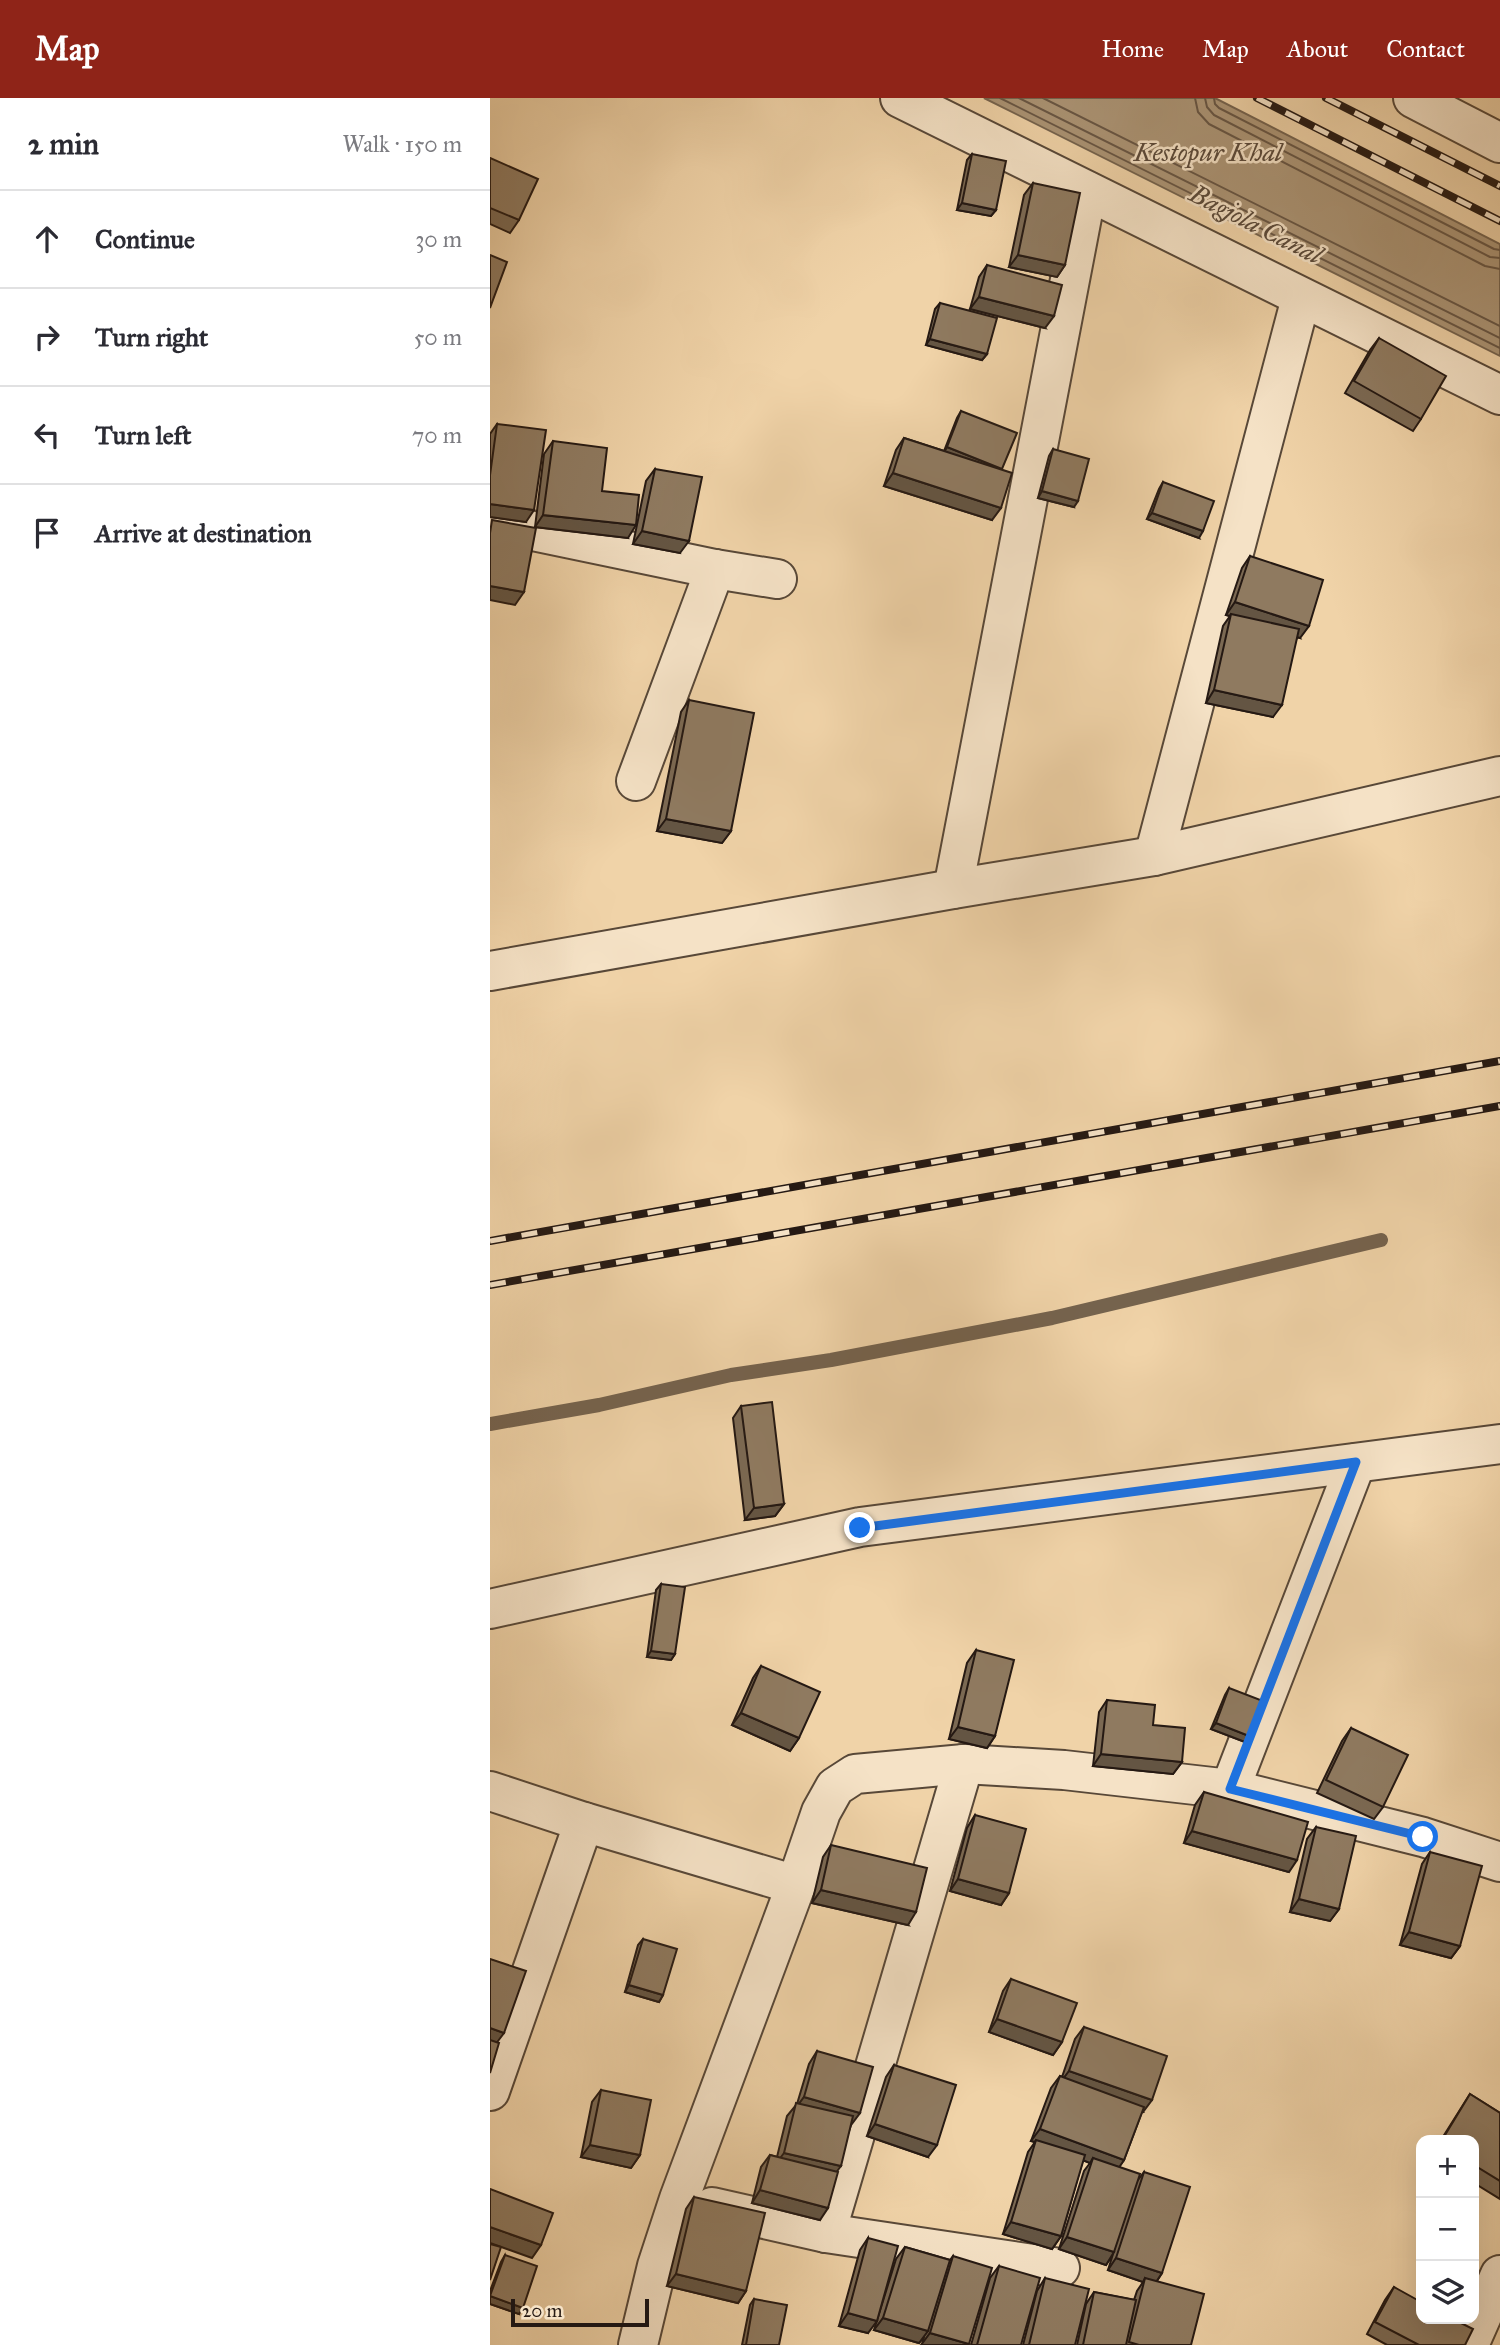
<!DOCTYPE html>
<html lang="en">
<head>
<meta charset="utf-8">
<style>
  :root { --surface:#fff; --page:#f2f2f3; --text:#2b2b33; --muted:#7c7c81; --line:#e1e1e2; --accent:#8f2418 }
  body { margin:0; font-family:"IM FELL Great Primer",serif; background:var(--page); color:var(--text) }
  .controls { position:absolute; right:21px; bottom:21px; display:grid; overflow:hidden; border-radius:14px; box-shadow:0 7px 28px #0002 }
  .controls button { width:63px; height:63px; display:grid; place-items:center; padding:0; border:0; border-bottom:2px solid var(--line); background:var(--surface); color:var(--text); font:35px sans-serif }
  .scale { position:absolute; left:21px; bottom:18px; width:138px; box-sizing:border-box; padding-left:7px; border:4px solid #251913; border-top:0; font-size:19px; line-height:24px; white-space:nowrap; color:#251913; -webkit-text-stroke:5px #f5e2c6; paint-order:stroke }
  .stop { position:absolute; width:21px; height:21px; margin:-16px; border:5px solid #1a73e8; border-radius:50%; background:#fff }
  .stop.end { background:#1a73e8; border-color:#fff; box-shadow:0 2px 7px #0008 }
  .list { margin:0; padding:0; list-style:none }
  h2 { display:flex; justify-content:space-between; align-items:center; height:91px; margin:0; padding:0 28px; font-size:30px }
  h2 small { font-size:23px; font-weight:400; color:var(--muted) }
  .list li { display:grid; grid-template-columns:46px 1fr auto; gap:21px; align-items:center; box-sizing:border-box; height:98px; padding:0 28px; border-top:2px solid var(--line) }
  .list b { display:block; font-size:26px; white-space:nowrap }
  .list em { font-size:23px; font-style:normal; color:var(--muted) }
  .icon { flex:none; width:38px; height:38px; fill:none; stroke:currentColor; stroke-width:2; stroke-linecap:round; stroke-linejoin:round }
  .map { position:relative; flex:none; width:1010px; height:2247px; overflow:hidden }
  header { display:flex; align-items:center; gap:42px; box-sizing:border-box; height:98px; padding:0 35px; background:var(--accent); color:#fff }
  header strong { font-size:33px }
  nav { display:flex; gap:38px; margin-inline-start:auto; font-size:24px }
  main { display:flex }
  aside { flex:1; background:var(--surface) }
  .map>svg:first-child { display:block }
</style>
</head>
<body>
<header>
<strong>Map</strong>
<nav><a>Home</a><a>Map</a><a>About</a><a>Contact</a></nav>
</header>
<main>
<aside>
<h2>2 min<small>Walk · 150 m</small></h2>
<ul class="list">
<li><svg class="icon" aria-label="ahead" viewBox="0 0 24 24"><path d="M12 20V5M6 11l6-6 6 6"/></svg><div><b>Continue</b></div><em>30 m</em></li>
<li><svg class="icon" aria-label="right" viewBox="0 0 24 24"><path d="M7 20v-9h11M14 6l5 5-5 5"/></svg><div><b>Turn right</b></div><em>50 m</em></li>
<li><svg class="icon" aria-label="left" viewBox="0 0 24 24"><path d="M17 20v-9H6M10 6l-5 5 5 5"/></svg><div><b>Turn left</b></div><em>70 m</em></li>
<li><svg class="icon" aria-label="arrive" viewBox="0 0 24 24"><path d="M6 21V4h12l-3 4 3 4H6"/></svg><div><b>Arrive at destination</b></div></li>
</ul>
</aside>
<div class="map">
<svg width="1010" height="2247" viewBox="0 0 1010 2247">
  <rect width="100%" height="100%" fill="#f0d3a8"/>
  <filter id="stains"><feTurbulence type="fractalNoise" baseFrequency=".00286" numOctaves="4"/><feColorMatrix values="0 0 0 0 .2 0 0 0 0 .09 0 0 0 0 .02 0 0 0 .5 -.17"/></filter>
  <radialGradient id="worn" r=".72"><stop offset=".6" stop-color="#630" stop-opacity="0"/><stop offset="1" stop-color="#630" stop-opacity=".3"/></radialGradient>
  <polygon fill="#ab9475" stroke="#75634e" stroke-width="2" points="494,0 725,0 1010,146 1010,258"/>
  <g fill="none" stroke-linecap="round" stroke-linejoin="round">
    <g stroke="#685644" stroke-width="2">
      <polyline points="510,0 1010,250"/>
      <polyline points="529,0 1010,240"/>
      <polyline points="553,0 1010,228"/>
      <polyline points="705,0 708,14 719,26 995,168 1010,171"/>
      <polyline points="715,0 717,9 724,17 1000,159 1010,160"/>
      <polyline points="724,0 725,6 729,10 1004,151 1010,152"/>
    </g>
    <polyline stroke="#75634e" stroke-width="14" points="0,1326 109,1307 241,1277 341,1262 562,1220 891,1142"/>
    <defs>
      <g id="minor">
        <polyline points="410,0 1010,297"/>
        <polyline points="923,0 1010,45"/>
        <polyline points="0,424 225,471 287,481"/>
        <polyline points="146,683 225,471"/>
        <polyline points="664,758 811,200"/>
        <polyline points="463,791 597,93"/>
        <polyline points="0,873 463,791 664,758 1010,678"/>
        <polyline points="0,1511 370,1429 1010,1346"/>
        <polyline points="740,1691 866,1365"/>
        <polyline points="0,1693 94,1724 306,1787 331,1714 345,1689 365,1676 474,1666 574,1672 740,1691 933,1739 1010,1764"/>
        <polyline points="0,1993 94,1724"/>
        <polyline points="222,2109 336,2135 570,2170"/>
        <polyline points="336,2135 474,1666"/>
        <polyline points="148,2247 167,2168 189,2101 306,1787"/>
        <polyline points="979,2247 1010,2177"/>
      </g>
    </defs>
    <use href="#minor" stroke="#584838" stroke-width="42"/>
    <use href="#minor" stroke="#f5e2c6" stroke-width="38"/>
    <defs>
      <g id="rail">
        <polyline points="767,0 1010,123"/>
        <polyline points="836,0 1010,88"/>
        <polyline points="0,1143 1010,963"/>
        <polyline points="0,1187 1010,1008"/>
      </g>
    </defs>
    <use href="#rail" stroke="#251913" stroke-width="8"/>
    <use href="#rail" stroke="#f5e2c6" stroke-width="5" stroke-dasharray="16" stroke-linecap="butt"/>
  </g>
  <g fill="#7b6953" stroke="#251913" stroke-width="2">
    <polygon points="482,56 506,112 501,118 467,112 477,62"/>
    <polygon points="0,60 29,122 20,135 0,126"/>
    <polygon points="543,85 575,167 567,179 519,169 534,97"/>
    <polygon points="497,167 555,230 480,211 489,179"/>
    <polygon points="450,205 497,256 492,262 436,247 445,211"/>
    <polygon points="889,240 931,321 923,333 855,295 880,252"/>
    <polygon points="471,313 512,371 502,422 394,388 406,352 414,340 454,353 467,320"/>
    <polygon points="7,326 36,424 0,419 0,336"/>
    <polygon points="63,343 112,393 138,440 45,429 54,356"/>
    <polygon points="563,351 584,409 548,400 559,358"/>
    <polygon points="165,371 190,455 143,446 156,383"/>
    <polygon points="673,384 709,440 657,421 669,391"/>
    <polygon points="760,458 810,540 807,539 783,619 716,605 733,528 740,518 736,517 752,470"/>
    <polygon points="199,602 241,733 232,745 167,733 191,614"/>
    <polygon points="251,1308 294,1406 285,1418 255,1422 243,1320"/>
    <polygon points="171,1486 185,1556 181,1562 157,1559 166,1492"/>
    <polygon points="486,1552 505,1638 497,1650 459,1641 477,1565"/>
    <polygon points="271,1568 309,1640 300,1653 242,1627 263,1580"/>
    <polygon points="739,1590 755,1644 721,1631 735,1597"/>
    <polygon points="617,1602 663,1627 692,1664 683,1676 603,1668 609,1614"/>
    <polygon points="861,1630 893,1709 884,1721 827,1695 852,1643"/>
    <polygon points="714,1694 799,1774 694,1745 705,1707"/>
    <polygon points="485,1717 519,1795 511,1807 460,1793 477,1730"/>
    <polygon points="826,1729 849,1811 840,1823 800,1814 817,1741"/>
    <polygon points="341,1747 418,1827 322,1805 333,1759"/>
    <polygon points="940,1754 970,1848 961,1860 910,1847 932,1766"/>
    <polygon points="153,1841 173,1897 169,1904 135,1894 148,1847"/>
    <polygon points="521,1881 572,1944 563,1957 499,1934 513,1893"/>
    <polygon points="594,1929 653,2014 652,2014 634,2062 629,2069 648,2082 654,2074 672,2175 667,2183 701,2247 587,2247 596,2206 604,2194 644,2202 647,2193 653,2184 618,2172 623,2156 616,2167 569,2151 594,2073 600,2065 593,2062 571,2138 562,2151 513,2136 538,2054 545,2044 541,2043 561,1990 570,1978 572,1979 585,1941"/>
    <polygon points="327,1953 361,2027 330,2122 262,2105 271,2069 280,2057 287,2059 297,2018 307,2006 319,1966"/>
    <polygon points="404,1967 438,2059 377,2038 396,1979"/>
    <polygon points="111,1992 150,2057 141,2070 91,2059 102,2004"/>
    <polygon points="980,1996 1010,2015 1010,2101 984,2085 984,2042 951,2042"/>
    <polygon points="204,2099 256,2193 248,2205 177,2188 196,2111"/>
    <polygon points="378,2140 378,2235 349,2228 370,2152"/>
    <polygon points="415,2149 460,2162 463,2158 478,2247 432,2247 434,2239 429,2245 384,2232 406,2161"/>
    <polygon points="15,2157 29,2216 0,2206 0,2193 11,2164"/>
    <polygon points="509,2168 531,2247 481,2247 500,2180"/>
    <polygon points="555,2180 585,2247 533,2247 547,2193"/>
    <polygon points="904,2189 975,2247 897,2247 877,2236 895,2202"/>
    <polygon points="264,2201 289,2247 252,2247 260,2207"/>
  </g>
  <g fill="#645543" stroke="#251913" stroke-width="2">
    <polygon points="472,105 506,112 501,118 467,112"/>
    <polygon points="528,157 575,167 567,179 519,169"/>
    <polygon points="489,199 564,218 555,230 480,211"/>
    <polygon points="440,241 497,256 492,262 436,247"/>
    <polygon points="457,349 512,371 453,356"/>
    <polygon points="403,375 511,410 502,422 394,388"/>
    <polygon points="552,393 588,403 584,409 548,400"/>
    <polygon points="0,406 44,412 36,424 0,419"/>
    <polygon points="662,415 713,433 709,440 657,421"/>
    <polygon points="53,417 146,427 138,440 45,429"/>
    <polygon points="152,433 199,443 190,455 143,446"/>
    <polygon points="0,488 34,494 25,507 0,502"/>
    <polygon points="745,504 819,528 810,540 741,518 741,516 740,518 736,517"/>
    <polygon points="724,592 792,607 783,619 716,605"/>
    <polygon points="176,721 241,733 232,745 167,733"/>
    <polygon points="294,1406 285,1418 255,1422 264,1410"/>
    <polygon points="161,1553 185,1556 181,1562 157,1559"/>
    <polygon points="251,1615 309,1640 300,1653 242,1627"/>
    <polygon points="726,1625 759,1638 755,1644 721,1631"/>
    <polygon points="468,1629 505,1638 497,1650 459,1641"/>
    <polygon points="611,1656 692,1664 683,1676 603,1668"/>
    <polygon points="702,1733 807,1762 799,1774 694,1745"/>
    <polygon points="468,1781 519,1795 511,1807 460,1793"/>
    <polygon points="331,1792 426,1814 418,1827 322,1805"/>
    <polygon points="809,1801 849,1811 840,1823 800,1814"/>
    <polygon points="919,1834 970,1848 961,1860 910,1847"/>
    <polygon points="139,1887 173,1897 169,1904 135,1894"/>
    <polygon points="507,1921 572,1944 563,1957 499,1934"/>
    <polygon points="0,1930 14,1935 5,1947 0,1946"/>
    <polygon points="579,1973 662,2002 653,2014 570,1985"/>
    <polygon points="314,1999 370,2015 361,2027 305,2011"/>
    <polygon points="385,2026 447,2047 438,2059 377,2038"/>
    <polygon points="550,2031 634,2062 626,2074 603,2060 600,2065 546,2044 546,2042 545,2044 541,2043"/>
    <polygon points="100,2047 150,2057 141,2070 91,2059"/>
    <polygon points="294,2055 351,2068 342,2080 285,2067"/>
    <polygon points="270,2092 338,2110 330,2122 262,2105"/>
    <polygon points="521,2124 571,2138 562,2151 513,2136"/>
    <polygon points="0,2129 51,2147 42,2160 0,2145"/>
    <polygon points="577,2139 624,2154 616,2167 569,2151"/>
    <polygon points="626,2160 672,2175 664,2187 655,2180 653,2184 618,2172"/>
    <polygon points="186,2176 256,2193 248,2205 177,2188"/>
    <polygon points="0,2198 33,2210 29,2216 0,2206"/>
    <polygon points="358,2215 387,2223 378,2235 349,2228"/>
    <polygon points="393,2220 438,2233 429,2245 384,2232"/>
    <polygon points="440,2235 479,2246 478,2247 431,2247"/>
  </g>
  <g fill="#8f7a60" stroke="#251913" stroke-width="2">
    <polygon points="482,56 516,63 506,112 472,105"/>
    <polygon points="0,60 48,81 29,122 0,110"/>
    <polygon points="543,85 590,95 575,167 528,157"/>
    <polygon points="0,157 17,164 0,210"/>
    <polygon points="497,167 572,187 564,218 489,199"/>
    <polygon points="450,205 507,220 497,256 440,241"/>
    <polygon points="889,240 956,278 931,321 864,283"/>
    <polygon points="471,313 527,335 512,371 457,349"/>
    <polygon points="7,326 56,332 44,412 0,406 0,377"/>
    <polygon points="414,340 522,375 511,410 403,375"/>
    <polygon points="63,343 117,350 112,393 149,397 146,427 53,417"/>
    <polygon points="563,351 599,361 588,403 552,393"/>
    <polygon points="165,371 212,379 199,443 152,433"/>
    <polygon points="673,384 724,403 713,433 662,415"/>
    <polygon points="2,422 46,430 34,494 0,488 0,435"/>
    <polygon points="760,458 833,482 819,528 745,504"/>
    <polygon points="741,516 809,531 792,607 724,592"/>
    <polygon points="199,602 264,615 241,733 176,721"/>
    <polygon points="282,1304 294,1406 264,1410 251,1308"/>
    <polygon points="171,1486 195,1489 185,1556 161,1553"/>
    <polygon points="486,1552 524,1562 505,1638 468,1629"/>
    <polygon points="271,1568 330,1594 309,1640 251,1615"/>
    <polygon points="739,1590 773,1603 759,1638 726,1625"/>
    <polygon points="617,1602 665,1607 663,1627 695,1630 692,1664 611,1656"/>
    <polygon points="861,1630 918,1657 893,1709 836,1682"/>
    <polygon points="714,1694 818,1724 807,1762 702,1733"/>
    <polygon points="485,1717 536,1731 519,1795 468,1781"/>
    <polygon points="826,1729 866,1738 849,1811 809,1801"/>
    <polygon points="341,1747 437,1770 426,1814 331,1792"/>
    <polygon points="940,1754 992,1768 970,1848 919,1834"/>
    <polygon points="153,1841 187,1851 173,1897 139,1887"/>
    <polygon points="0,1861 36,1873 14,1935 0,1930"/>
    <polygon points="521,1881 587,1905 572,1944 507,1921"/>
    <polygon points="594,1929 677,1958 662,2002 579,1973"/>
    <polygon points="0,1942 9,1945 0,1975"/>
    <polygon points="327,1953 383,1969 370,2015 314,1999"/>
    <polygon points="404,1967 466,1987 447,2047 385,2026"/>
    <polygon points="570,1978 654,2009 634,2062 550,2031"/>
    <polygon points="111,1992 161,2002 150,2057 100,2047"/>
    <polygon points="980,1996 1010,2015 1010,2083 984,2067 984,2042 952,2042"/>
    <polygon points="306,2005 363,2018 351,2068 294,2055"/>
    <polygon points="546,2042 595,2057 571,2138 521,2124"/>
    <polygon points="280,2057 348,2074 338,2110 270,2092"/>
    <polygon points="603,2060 650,2076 624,2154 577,2139"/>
    <polygon points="654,2074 700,2089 672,2175 626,2160"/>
    <polygon points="0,2091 63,2115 51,2147 0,2129"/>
    <polygon points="204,2099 275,2115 256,2193 186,2176"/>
    <polygon points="378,2140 408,2148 387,2223 358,2215"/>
    <polygon points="0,2146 11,2149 0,2182"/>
    <polygon points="415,2149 460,2162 438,2233 393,2220"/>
    <polygon points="15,2157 47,2168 33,2210 0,2198"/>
    <polygon points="463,2158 502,2170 479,2246 440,2235"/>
    <polygon points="509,2168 550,2180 531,2247 487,2247"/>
    <polygon points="555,2180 599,2191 585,2247 539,2247"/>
    <polygon points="655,2180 714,2196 701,2247 649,2247 639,2244"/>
    <polygon points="904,2189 931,2204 931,2221 963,2221 983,2231 975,2247 929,2247 885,2224"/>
    <polygon points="604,2194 646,2202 636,2247 593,2247"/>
    <polygon points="264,2201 297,2207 289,2247 256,2247"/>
  </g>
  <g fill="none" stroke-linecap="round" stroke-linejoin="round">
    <polyline stroke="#1a73e8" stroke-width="9" points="370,1430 866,1364 740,1691 933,1739"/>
  </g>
  <g text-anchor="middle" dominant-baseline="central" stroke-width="5" stroke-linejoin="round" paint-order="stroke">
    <g font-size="26" font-style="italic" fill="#5b4a3a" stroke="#f5e2c6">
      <text x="718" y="54">Kestopur Khal</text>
      <text transform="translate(766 126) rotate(27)">Bagjola Canal</text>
    </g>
  </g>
  <rect width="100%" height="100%" filter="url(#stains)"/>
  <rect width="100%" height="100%" fill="url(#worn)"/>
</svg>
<div class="controls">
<button>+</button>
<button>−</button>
<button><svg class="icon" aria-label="layers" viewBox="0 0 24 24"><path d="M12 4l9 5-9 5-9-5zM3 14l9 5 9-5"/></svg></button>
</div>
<div class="scale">20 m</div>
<div class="stop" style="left:933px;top:1739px"></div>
<div class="stop end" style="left:370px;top:1430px"></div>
</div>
</main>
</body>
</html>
